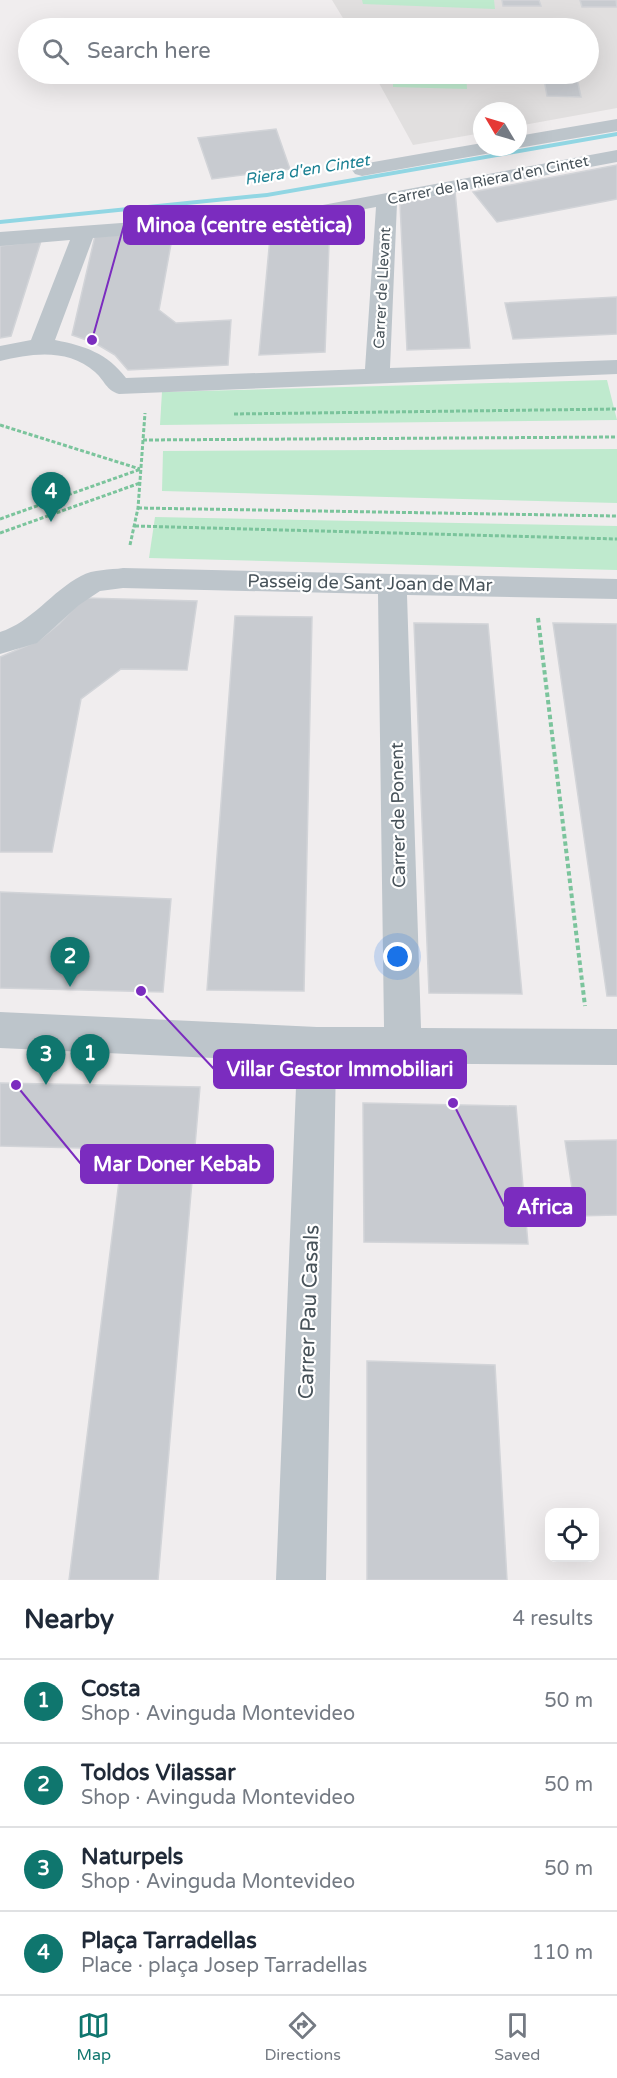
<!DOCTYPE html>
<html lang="en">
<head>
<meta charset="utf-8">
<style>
  :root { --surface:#fff; --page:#f6f6f7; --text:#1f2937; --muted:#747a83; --line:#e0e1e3; --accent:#0f766e }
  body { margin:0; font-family:"Varela Round",sans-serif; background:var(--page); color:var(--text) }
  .controls { position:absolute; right:18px; bottom:18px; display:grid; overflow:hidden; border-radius:12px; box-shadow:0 6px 24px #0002 }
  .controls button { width:54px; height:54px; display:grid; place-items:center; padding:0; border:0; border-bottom:2px solid var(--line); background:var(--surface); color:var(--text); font:30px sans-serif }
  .compass { position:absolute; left:473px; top:102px; width:54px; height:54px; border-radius:50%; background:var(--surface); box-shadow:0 6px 24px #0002; rotate:308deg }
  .you { position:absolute; left:398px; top:957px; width:21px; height:21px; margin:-15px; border:4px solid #fff; border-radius:50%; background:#1a73e8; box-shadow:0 0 0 9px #1a73e833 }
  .badge { display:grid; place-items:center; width:39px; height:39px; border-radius:50%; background:var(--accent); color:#fff; font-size:20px; font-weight:700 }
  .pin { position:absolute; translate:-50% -50px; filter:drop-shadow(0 2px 3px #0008) }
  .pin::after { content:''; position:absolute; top:32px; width:21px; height:18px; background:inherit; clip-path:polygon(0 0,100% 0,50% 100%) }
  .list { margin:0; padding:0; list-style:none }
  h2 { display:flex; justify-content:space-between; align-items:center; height:78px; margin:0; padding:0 24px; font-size:26px }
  h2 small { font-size:20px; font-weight:400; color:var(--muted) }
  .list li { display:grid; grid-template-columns:39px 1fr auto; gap:18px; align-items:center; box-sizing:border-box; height:84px; padding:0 24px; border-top:2px solid var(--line) }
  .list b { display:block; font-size:22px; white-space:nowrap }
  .list p { margin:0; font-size:20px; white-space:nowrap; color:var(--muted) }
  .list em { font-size:20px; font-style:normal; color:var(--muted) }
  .icon { flex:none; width:33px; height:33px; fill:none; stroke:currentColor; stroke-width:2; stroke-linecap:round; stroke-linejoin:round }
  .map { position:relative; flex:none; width:617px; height:1580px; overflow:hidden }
  .search { position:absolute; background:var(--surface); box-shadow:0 6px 24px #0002; left:18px; right:18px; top:18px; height:66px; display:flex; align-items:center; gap:15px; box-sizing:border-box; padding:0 21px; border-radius:33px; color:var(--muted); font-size:22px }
  .sheet { height:414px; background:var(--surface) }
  nav { display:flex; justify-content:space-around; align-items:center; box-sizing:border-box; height:84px; border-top:2px solid var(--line); background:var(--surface); font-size:16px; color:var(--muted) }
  nav a { display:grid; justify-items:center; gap:3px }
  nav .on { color:var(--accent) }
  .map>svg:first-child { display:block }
</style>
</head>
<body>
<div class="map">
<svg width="617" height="1580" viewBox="0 0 617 1580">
  <rect width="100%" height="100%" fill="#f0edee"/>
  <polygon fill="#e1dfdf" points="332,0 617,0 617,108 518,126 518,111 482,111 482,133 413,145 374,74 588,74 588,28 349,28"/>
  <g fill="#bfeace">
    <polygon points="362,0 494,0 495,9 363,4"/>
    <polygon points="392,20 463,23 463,28 392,28"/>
    <polygon points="393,74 466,74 467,89 393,87"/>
    <polygon points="607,380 617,420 160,425 162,392"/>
    <polygon points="617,449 617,503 162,491 163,451"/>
    <polygon points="155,517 617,526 617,570 149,558"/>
  </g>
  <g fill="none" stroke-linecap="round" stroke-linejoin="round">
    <polygon fill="#91d6e3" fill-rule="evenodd" points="617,132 617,136 267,197 0,224 0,220 267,193"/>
  </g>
  <g fill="#c8cbd0" stroke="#d2d4d8" stroke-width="1.5">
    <polygon points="502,0 539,0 541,6 503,6"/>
    <polygon points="580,0 616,0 617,7 582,7"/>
    <polygon points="543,74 576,74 581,97 547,96"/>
    <polygon points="276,129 290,169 212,179 198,138"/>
    <polygon points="617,165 617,199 497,222 473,192"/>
    <polygon points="455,191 470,348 407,350 400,204"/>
    <polygon points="330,217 325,352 259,355 271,227"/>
    <polygon points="173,233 159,310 176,323 231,320 228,365 128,370 115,355 95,343 72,335 95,236"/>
    <polygon points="41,241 11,336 0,338 0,246"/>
    <polygon points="617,297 617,334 513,339 505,303"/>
    <polygon points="84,598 197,601 187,670 121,669 81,699 52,852 0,852 0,657 38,641 59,624"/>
    <polygon points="235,616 312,617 304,991 207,990"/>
    <polygon points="414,623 488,624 522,994 429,993"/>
    <polygon points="553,623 617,624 617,996 607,996"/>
    <polygon points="0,892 171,899 163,992 0,988"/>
    <polygon points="0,1083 200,1087 158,1580 69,1580 123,1149 0,1146"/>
    <polygon points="363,1103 516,1106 528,1244 364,1242"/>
    <polygon points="617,1140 617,1215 576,1216 565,1141"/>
    <polygon points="367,1361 495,1365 507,1580 367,1580"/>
  </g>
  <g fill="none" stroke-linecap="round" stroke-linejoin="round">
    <g stroke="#7bc49c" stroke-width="3" stroke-dasharray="4 2" stroke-linecap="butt">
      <polyline points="234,414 617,409"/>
      <polyline points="0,425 140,469"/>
      <polyline points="143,440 617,437"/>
      <polyline points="138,508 617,516"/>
      <polyline points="0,519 141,469"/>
      <polyline points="135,526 617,539"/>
      <polyline points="0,533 140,483"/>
      <polyline points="130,545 138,508 145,413"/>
    </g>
    <polyline stroke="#7bc49c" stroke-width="4" stroke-dasharray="4.5 3" stroke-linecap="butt" points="538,618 585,1006"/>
    <g fill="#bdc5cb" fill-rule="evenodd">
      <polygon points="617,119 617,131 518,148 515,147 518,147 518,136"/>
      <polygon points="482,143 482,147 501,147 498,151 491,153 362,176 355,174 352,170 355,166 362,164"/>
    </g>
    <g fill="#bdc5cb" fill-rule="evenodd">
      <path d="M617,150V162L397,203L390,368L617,360V374L119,394C106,390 105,381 95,372C68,348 32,353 0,361V346L31,340L70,240L0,246V232L296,210ZM376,207L365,369L126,378C107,353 85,346 55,340L93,238L296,222Z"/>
      <path d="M123,568L617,579V599L407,595L421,1028L617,1029V1065L336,1063L326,1580H276L297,1062L0,1048V1012L317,1027H384L378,594L123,588L100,591L79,605L37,643L0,654V632C32,622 52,591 81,576C93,569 110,570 123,568Z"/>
    </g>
  </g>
  <g text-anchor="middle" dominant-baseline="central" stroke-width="4.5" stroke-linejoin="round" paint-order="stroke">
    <g font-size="15" fill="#475259" stroke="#fff">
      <text transform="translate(488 180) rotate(-11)">Carrer de la Riera d'en Cintet</text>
      <text transform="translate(382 288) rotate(-87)">Carrer de Llevant</text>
    </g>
    <g font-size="16" font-style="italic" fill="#1a8093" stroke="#fff">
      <text transform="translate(307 170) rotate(-9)">Riera d'en Cintet</text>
    </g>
    <g font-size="18" fill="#475259" stroke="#fff">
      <text transform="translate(370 583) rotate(1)">Passeig de Sant Joan de Mar</text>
      <text transform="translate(398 815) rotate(-91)">Carrer de Ponent</text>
    </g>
    <g font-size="21" fill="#475259" stroke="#fff">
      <text transform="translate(309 1312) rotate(-88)">Carrer Pau Casals</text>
    </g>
  </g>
  <path fill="none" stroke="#7b2cbf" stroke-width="2" d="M92 340L124 225M141 991L214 1069M16 1085L81 1164M453 1103L505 1207"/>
  <g fill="#7b2cbf" stroke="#fff" stroke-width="2">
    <circle cx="92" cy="340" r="6"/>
    <circle cx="141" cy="991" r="6"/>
    <circle cx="16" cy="1085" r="6"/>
    <circle cx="453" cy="1103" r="6"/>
  </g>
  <g fill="#7b2cbf" stroke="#7b2cbf" stroke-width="2">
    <rect x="124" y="206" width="240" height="38" rx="6"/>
    <rect x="214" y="1050" width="252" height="38" rx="6"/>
    <rect x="81" y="1145" width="192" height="38" rx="6"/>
    <rect x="505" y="1188" width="80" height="38" rx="6"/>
  </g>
  <g font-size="20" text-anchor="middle" font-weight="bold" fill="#fff">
    <text x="244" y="232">Minoa (centre estètica)</text>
    <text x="340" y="1076">Villar Gestor Immobiliari</text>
    <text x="177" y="1171">Mar Doner Kebab</text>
    <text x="545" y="1214">Africa</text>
  </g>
</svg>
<div class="controls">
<button><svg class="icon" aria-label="locate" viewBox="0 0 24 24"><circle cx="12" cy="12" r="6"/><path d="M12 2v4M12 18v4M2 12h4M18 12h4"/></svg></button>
</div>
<svg class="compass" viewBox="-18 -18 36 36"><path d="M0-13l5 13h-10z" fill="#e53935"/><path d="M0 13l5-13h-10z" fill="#747a83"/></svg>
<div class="you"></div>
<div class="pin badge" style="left:90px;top:1084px">1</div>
<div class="pin badge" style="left:70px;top:987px">2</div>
<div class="pin badge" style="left:46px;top:1085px">3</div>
<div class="pin badge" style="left:51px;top:522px">4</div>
<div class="search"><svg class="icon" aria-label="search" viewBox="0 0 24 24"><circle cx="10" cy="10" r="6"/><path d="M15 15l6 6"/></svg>Search here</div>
</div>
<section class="sheet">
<h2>Nearby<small>4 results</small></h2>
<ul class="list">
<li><span class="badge">1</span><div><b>Costa</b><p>Shop · Avinguda Montevideo</p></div><em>50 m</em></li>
<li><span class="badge">2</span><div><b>Toldos Vilassar</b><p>Shop · Avinguda Montevideo</p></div><em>50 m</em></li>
<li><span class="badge">3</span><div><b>Naturpels</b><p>Shop · Avinguda Montevideo</p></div><em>50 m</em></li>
<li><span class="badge">4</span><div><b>Plaça Tarradellas</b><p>Place · plaça Josep Tarradellas</p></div><em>110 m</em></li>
</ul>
</section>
<nav>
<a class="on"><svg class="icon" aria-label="map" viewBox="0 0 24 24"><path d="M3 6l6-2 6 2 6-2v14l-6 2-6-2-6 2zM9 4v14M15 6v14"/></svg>Map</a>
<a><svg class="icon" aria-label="directions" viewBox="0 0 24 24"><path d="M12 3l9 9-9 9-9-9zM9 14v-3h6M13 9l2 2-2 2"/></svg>Directions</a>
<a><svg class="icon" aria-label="saved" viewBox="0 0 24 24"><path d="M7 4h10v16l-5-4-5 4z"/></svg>Saved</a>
</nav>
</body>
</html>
